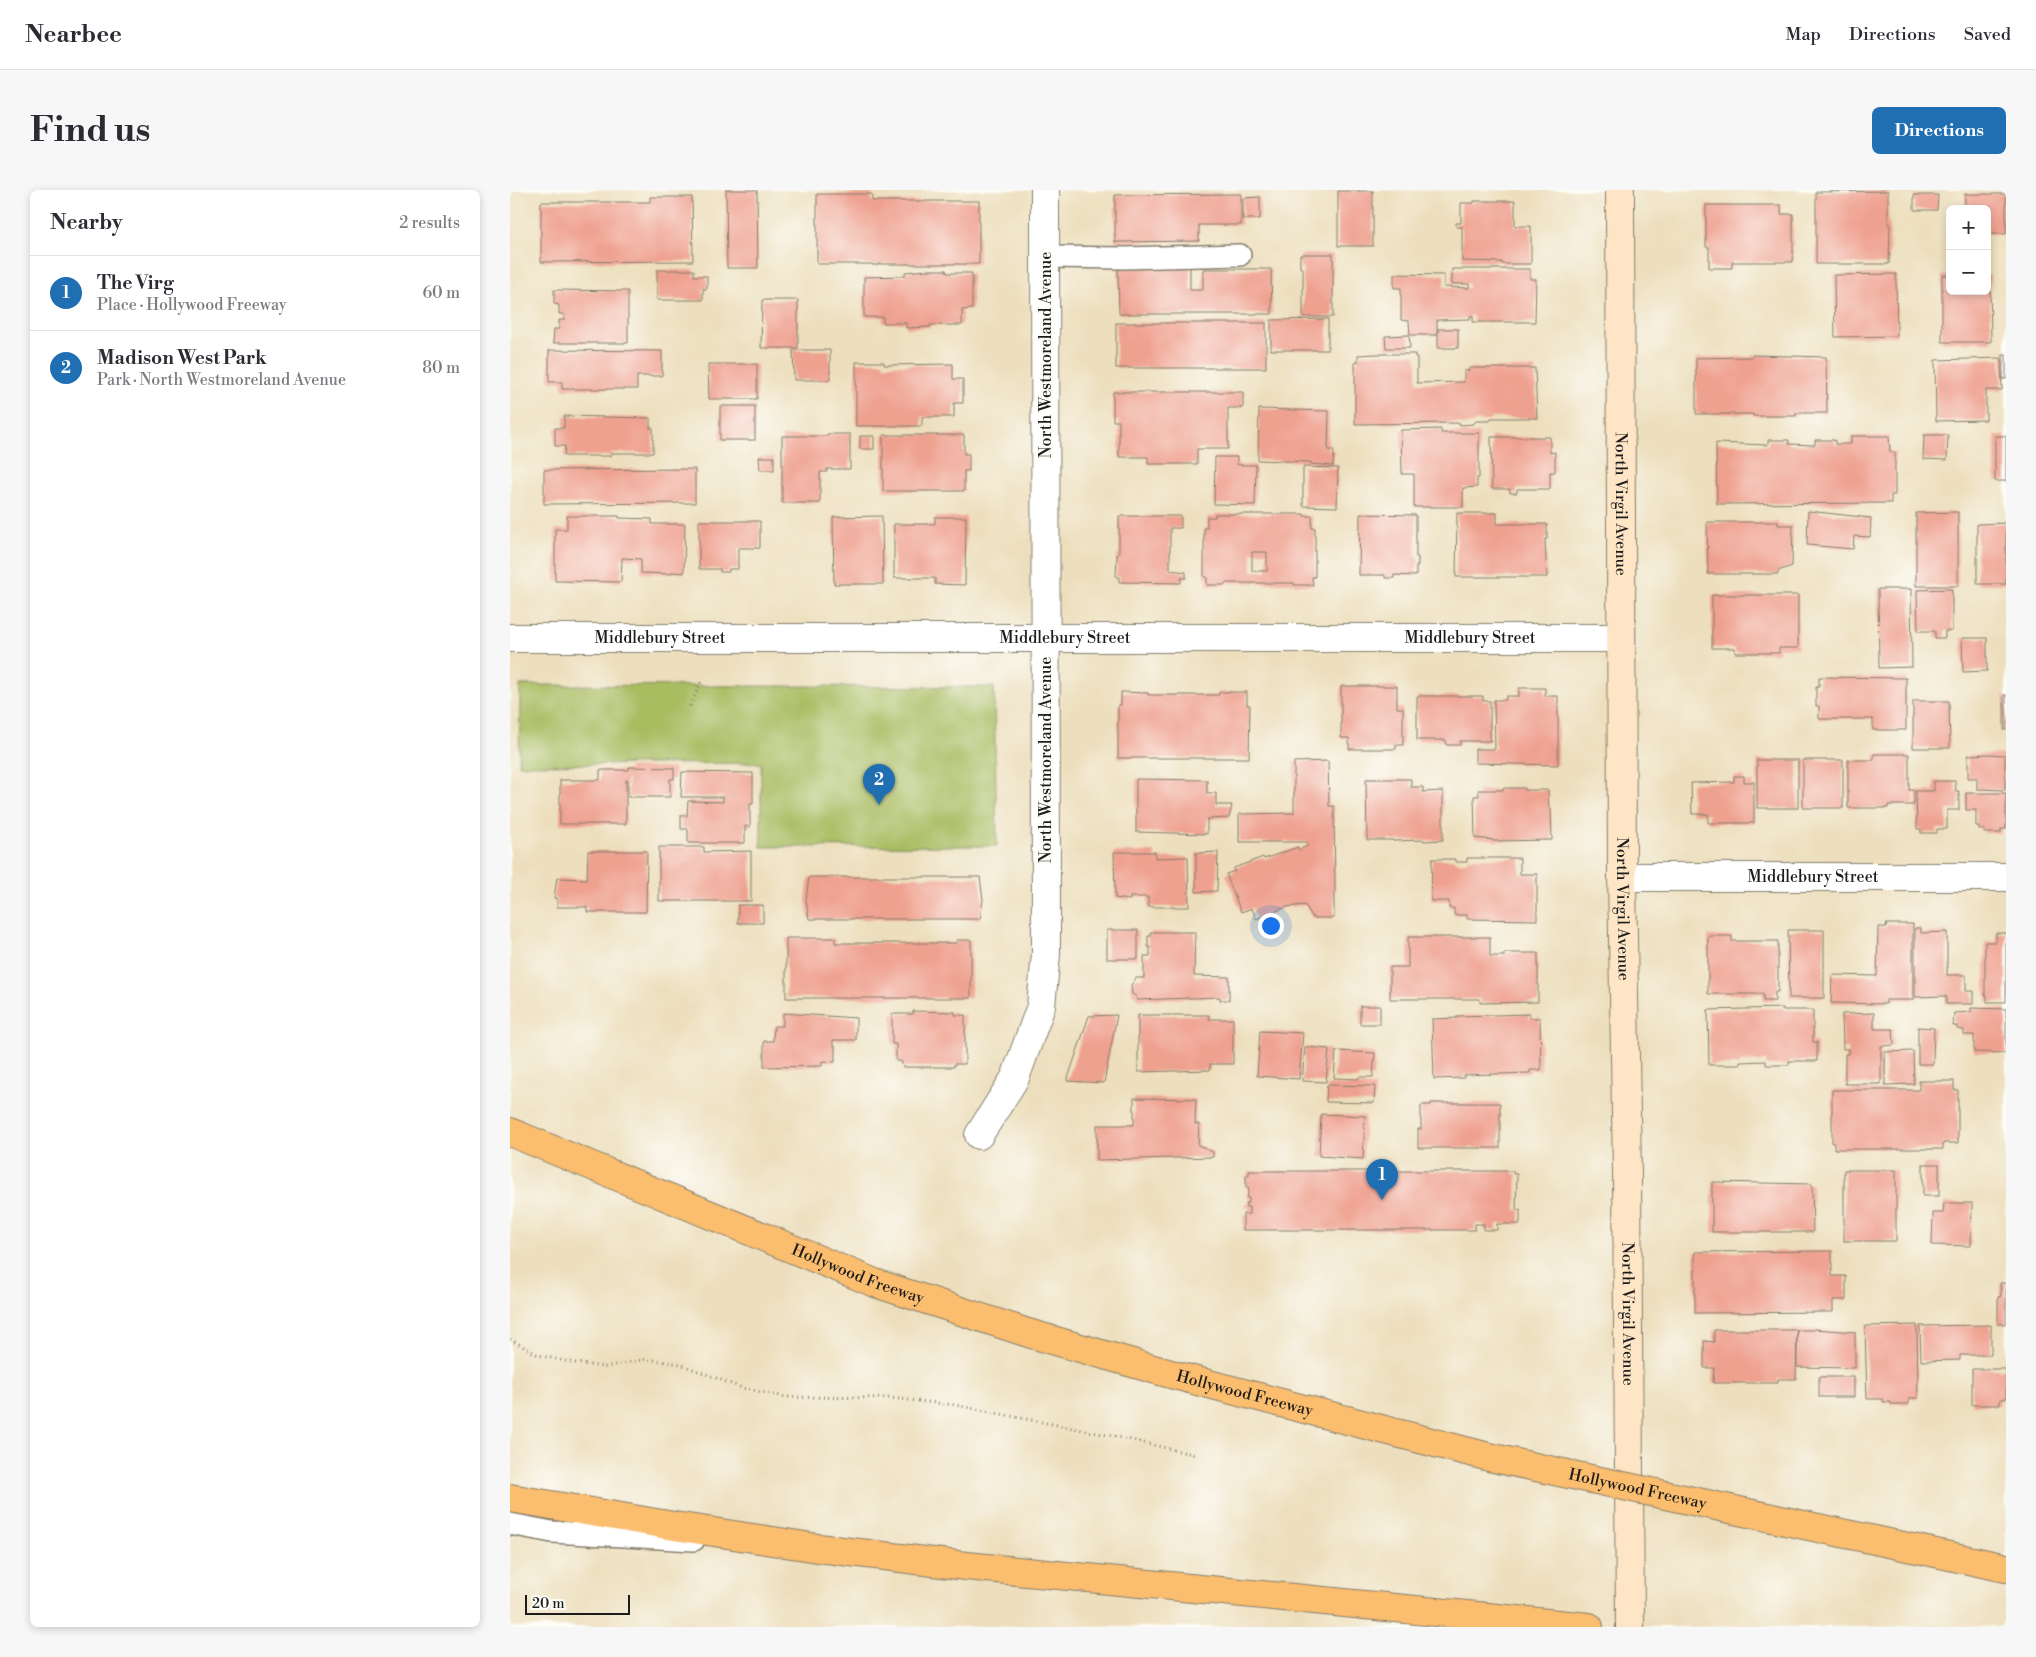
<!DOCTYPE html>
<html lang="en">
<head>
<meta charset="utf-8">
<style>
  :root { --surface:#fff; --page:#f7f7f7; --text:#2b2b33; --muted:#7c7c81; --line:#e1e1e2; --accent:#1f6fb2 }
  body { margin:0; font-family:"Libre Bodoni",serif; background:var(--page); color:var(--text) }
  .controls { position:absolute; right:15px; top:15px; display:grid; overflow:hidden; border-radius:8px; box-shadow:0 2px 8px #0003 }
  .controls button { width:45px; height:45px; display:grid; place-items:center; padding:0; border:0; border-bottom:1px solid var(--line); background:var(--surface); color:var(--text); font:25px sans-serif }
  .scale { position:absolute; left:15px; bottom:12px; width:105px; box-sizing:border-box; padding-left:5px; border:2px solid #1c1c1c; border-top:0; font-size:14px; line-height:18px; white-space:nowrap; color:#1c1c1c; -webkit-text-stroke:4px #fdfcf7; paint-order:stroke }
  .you { position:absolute; left:760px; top:735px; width:18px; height:18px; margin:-12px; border:4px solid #fff; border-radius:50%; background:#1a73e8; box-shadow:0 0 0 8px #1a73e833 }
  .badge { display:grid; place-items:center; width:32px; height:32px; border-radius:50%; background:var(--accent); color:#fff; font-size:16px; font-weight:700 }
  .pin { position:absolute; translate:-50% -41px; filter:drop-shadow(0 1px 2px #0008) }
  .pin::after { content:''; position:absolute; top:26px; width:18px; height:15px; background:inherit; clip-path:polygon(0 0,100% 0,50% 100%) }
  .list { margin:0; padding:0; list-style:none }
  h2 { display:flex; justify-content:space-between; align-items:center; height:65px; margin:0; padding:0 20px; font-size:21px }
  h2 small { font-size:16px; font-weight:400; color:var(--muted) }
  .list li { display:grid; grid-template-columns:32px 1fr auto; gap:15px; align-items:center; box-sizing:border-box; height:75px; padding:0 20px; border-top:1px solid var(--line) }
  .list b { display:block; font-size:19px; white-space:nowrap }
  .list p { margin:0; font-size:16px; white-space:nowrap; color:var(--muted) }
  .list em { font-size:16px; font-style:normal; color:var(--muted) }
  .map { position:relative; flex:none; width:1496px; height:1437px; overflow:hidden; border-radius:8px }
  header { display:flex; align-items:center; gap:30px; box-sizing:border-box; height:70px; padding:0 25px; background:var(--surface); border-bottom:1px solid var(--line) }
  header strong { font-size:24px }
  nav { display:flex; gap:28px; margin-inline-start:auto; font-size:18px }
  .intro { display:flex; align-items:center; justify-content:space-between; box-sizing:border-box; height:120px; padding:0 30px }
  h1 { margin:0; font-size:35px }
  .button { padding:12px 22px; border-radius:8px; background:var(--accent); color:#fff; font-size:18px; font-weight:700 }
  main { display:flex; gap:30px; padding:0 30px }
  aside { flex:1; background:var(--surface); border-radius:8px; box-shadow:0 2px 8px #0003 }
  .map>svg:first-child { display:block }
</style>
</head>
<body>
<header>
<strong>Nearbee</strong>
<nav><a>Map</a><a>Directions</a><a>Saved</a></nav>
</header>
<div class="intro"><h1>Find us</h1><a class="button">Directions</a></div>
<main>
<aside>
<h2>Nearby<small>2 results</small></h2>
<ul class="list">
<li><span class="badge">1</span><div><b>The Virg</b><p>Place · Hollywood Freeway</p></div><em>60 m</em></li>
<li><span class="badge">2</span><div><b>Madison West Park</b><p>Park · North Westmoreland Avenue</p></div><em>80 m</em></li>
</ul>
</aside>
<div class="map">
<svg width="1496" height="1437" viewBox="0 0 1496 1437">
  <rect width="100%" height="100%" fill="#fdfcf7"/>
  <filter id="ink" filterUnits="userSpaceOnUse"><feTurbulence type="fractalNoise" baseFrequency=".02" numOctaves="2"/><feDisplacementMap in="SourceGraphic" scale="10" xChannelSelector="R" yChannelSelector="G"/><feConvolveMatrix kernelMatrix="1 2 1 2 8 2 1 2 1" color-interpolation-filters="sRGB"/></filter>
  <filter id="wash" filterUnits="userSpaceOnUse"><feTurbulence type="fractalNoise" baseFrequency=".0096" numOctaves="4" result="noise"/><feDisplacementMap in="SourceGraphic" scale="20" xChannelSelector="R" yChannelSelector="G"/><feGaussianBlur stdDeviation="1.12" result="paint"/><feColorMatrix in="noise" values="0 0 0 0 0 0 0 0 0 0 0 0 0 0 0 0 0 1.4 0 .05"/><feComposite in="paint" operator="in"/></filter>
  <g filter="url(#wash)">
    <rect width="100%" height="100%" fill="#eddfbd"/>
    <polygon fill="#a8bc61" stroke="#626c3e" points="10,495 484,497 487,656 251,657 251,573 9,575"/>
    <g id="blocks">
      <g fill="#efa190" fill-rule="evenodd">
        <polygon points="216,0 247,0 248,78 217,78"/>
        <rect x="828" y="1" width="35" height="55"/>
        <polygon points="1378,1 1378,34 1380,34 1379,74 1306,74 1306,2"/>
        <polygon points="307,4 362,4 362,11 469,11 469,74 368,74 368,75 362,75 362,74 307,74"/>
        <polygon points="731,4 731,35 689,35 689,51 605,52 605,5"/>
        <polygon points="1455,4 1496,4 1496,44 1477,44 1477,19 1455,19"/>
        <polygon points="1404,5 1428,5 1427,20 1404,20"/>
        <polygon points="140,7 182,7 183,71 31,72 31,12 140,12"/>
        <polygon points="750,7 750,29 733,29 733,8"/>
        <polygon points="964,11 1005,11 1005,36 1021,36 1021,74 992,74 992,72 952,71 952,37 946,37 946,33 951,33 951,13 964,13"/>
        <polygon points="1196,15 1271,15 1271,24 1283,24 1283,72 1222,72 1222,78 1199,78 1199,57 1196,57"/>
        <polygon points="793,64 823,64 823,127 793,127 793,78 790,78 790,65 793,65"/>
        <polygon points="608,77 680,77 680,100 693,100 693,79 761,79 762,124 609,124"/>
        <polygon points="942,79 1020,79 1020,89 1026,89 1025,132 963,132 963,126 960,126 960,129 927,130 927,145 900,145 899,131 891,130 891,98 884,98 884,84 934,85 934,97 959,98 959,94 942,94"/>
        <polygon points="147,80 184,80 184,86 197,86 197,99 193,99 193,110 147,110"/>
        <polygon points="417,80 436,80 437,83 462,83 462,119 452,120 452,135 420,135 420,137 396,138 396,133 373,133 373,127 354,127 354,87 395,86 395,82"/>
        <polygon points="1386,84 1387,146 1325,147 1324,85"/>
        <polygon points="1432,85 1440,85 1440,101 1477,101 1477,85 1480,85 1481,152 1432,152"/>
        <polygon points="44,100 118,101 118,153 43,153 44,139 49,139 49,130 54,130 54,124 49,124 49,115 44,114"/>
        <polygon points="252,110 288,110 288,158 251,158"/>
        <polygon points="818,129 818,160 761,160 761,130"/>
        <rect x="606" y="133" width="150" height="45"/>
        <rect x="928" y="139" width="20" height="19"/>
        <polygon points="899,145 900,158 876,158 875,146"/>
        <polygon points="39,160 152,161 152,186 127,186 127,199 52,199 52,192 39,192"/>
        <polygon points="283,160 320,160 320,190 284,190"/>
        <polygon points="866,164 905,164 905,167 907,167 907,193 954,192 954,181 959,181 959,178 1025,178 1027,228 981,228 980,231 966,231 963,234 950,235 950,233 845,234 845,172 848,172 848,165"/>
        <polygon points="1242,165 1316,167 1317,223 1286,223 1286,226 1243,226 1243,224 1186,224 1186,168 1242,167"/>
        <rect x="1493" y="165" width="3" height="24"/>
        <polygon points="1491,168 1492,200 1476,200 1476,230 1426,231 1425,170"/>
        <polygon points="346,172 374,172 374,175 443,174 443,189 453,189 453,213 444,213 444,227 412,227 412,236 346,236"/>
        <polygon points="198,174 247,174 247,209 199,209"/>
        <polygon points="603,202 733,202 733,218 718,218 718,259 687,259 687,274 638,274 638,267 609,267 609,231 603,231"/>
        <rect x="210" y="216" width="35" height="34"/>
        <polygon points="749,219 819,221 818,260 824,260 823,276 801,274 801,272 748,270"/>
        <polygon points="54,226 140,228 140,238 143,238 143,263 101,263 101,266 54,266 55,256 45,256 45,238 54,238"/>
        <polygon points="931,239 931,243 969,243 969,288 967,288 967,297 953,298 953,317 904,317 904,284 892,284 891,240"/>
        <polygon points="317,244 340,244 340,279 317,279 317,282 310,282 310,313 272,313 272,246 317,246"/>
        <polygon points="373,245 454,245 454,264 459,264 459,281 454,281 454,301 373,301"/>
        <polygon points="1414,245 1438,245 1437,270 1413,269"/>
        <rect x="350" y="246" width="14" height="13"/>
        <polygon points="1341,246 1379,246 1380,262 1385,262 1385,305 1381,305 1381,313 1207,314 1206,253 1258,255 1258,250 1279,250 1279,254 1305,255 1305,250 1325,250 1325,254 1341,254"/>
        <rect x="1485" y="246" width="11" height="45"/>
        <polygon points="981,247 1040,247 1040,263 1045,262 1045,282 1040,282 1040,299 1007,299 1007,303 1000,303 1000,299 982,299"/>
        <polygon points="249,267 264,267 264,280 250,280"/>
        <polygon points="705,267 727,267 727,274 730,275 746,275 745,315 704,314"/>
        <polygon points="793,277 828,278 827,317 793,316"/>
        <polygon points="185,279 185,313 34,314 34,280"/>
        <polygon points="1298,321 1361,328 1360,347 1344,346 1343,359 1297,355"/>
        <polygon points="1448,322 1448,396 1406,396 1406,323"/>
        <polygon points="947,323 987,323 987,334 1037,334 1037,349 1035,349 1037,387 946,387"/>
        <path d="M705,324H794V326H802V338H805V387H802L803,395H784V393H715V395H697V387H694V338H697V327H705ZM742,362H757V381H742Z"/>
        <polygon points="850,324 906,325 906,367 908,367 908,376 906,376 906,386 884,385 884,388 875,388 875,385 849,385"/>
        <polygon points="57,326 109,326 109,328 142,329 142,334 175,334 174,383 162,382 162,384 131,383 131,369 112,368 111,392 45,391 45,339 57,339"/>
        <polygon points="372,326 373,394 324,394 323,327"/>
        <polygon points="609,326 671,326 671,338 660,338 660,380 676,382 676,388 671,388 671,393 609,392 609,387 606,387 607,364 609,364"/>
        <polygon points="425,327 456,327 455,395 425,394 425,388 384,388 384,334 425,334"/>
        <polygon points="189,331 250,331 250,358 228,358 228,379 219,379 219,382 210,382 210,379 189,379"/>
        <polygon points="1197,332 1268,332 1268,335 1283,335 1282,376 1268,381 1268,384 1198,384"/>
        <polygon points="1496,333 1496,394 1467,394 1467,334"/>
        <polygon points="1368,399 1401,399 1402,477 1369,478"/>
        <polygon points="1442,399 1442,441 1435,441 1435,448 1425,448 1425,441 1408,441 1407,400"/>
        <polygon points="1202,405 1288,405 1288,458 1269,458 1269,463 1225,463 1225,458 1202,458"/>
        <polygon points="1452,448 1477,448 1477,481 1453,482"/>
        <polygon points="1309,487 1396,488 1396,540 1363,540 1363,529 1309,529 1309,516 1306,516 1306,497 1309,497"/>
        <polygon points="831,496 887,496 887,518 893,518 893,555 886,555 886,559 839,559 839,548 831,548"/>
        <polygon points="1009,498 1035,498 1035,506 1048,506 1048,575 965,573 965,559 985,559 984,510 996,510 996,506 1009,506"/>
        <polygon points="611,502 638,503 638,505 709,505 709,502 737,502 737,515 740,515 739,568 608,568 608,515 611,515"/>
        <rect x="1494" y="505" width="2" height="35"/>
        <polygon points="907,506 973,506 973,511 980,511 980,551 950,551 950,555 936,555 936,550 907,550"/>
        <polygon points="1403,511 1439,511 1440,558 1403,558"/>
        <polygon points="1364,564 1399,564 1399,600 1404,600 1404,615 1378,615 1378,618 1338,618 1338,570 1364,570"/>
        <polygon points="1480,564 1495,565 1495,600 1467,599 1467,588 1458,588 1458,565"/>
        <rect x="1247" y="570" width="41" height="48"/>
        <rect x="1293" y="570" width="40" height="48"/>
        <polygon points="818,571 819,616 824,616 825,703 824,703 824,728 803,728 795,715 776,717 746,729 742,718 731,722 716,684 725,681 724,678 753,667 754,669 788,657 789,660 797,656 797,652 729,652 729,624 784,623 784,572"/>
        <polygon points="119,577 164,578 164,589 160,589 160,607 118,607 118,590 116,590 116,634 50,634 50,590 90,590 90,580 119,580"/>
        <polygon points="172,582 243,583 243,614 240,614 240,637 235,636 235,653 178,653 178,639 171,639 171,625 177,626 178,611 213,612 213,607 171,607"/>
        <polygon points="1224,586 1234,586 1234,592 1244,592 1244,633 1198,633 1198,624 1182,624 1181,593 1224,592"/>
        <polygon points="626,589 697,590 697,603 706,603 706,615 722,615 719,628 697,629 697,644 626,642"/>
        <polygon points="856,589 901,589 901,597 913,597 913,602 933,601 933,650 914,651 914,650 883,651 883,650 857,650"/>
        <polygon points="1424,591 1445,591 1446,601 1449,601 1449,620 1437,620 1437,639 1427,639 1427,643 1411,643 1411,639 1407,639 1406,601 1424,601"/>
        <polygon points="993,598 1015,598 1015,600 1038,600 1039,618 1041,618 1042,650 983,651 983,650 965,648 964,606 969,606 968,600 993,600"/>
        <polygon points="1456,603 1496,603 1496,639 1491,639 1491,643 1474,643 1474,639 1469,639 1469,636 1466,636 1466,620 1456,620"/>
        <polygon points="149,657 194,657 194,662 241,661 241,711 149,711"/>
        <polygon points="78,661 137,661 136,722 77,722 77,717 47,717 47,709 44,708 47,688 77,689"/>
        <polygon points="604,662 645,662 645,668 678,667 679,717 638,717 638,707 620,707 620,710 605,708"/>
        <polygon points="708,662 707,701 686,702 686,663"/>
        <polygon points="957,668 1010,668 1010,684 1027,684 1027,730 957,729 957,725 944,725 944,718 939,718 939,711 921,711 922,669 945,669 945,672 957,672"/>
        <polygon points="299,687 470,687 473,710 470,729 299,729 296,710"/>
        <rect x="228" y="715" width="25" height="18"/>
        <polygon points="1376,734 1403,734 1403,810 1376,810 1376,814 1321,813 1322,785 1367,786 1368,737 1377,737"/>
        <polygon points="1405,738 1411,738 1411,743 1437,742 1437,785 1456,785 1456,801 1463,801 1463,814 1436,814 1436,806 1405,807"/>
        <rect x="597" y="740" width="31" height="29"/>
        <polygon points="1278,740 1314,740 1314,808 1279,808"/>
        <polygon points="641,742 685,742 684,786 719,787 719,810 710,810 710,807 627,810 627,807 622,804 621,795 626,788 634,788 634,766 640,766 640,757 638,757 638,746 641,746"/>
        <polygon points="1486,743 1496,743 1496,812 1477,812 1477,806 1475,805 1475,752 1486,752"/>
        <polygon points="1198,746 1222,746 1222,751 1268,751 1268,802 1265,802 1265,811 1253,811 1253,804 1198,804"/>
        <polygon points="898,747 980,747 980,766 994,766 994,763 1028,763 1028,812 970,813 970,809 880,809 880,777 898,777"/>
        <polygon points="276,748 325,748 325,753 447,753 447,750 461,750 461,808 276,808"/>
        <rect x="850" y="816" width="20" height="18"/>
        <polygon points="1273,818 1273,820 1303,820 1303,852 1307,852 1307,871 1279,871 1279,875 1256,875 1256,871 1230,872 1230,875 1199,875 1198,820"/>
        <polygon points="1461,818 1496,819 1496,863 1464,862 1464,845 1454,845 1454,840 1447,839 1447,836 1443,836 1444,823 1461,822"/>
        <polygon points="403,821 445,822 445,825 455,825 455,874 444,874 444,877 393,877 391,871 386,871 386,854 382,854 382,824 403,824"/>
        <polygon points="273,823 346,828 346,850 323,850 323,855 325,855 325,872 312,871 312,876 254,877 254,851 263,851 264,836 273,836"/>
        <polygon points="1364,823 1364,839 1383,839 1384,855 1371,856 1371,894 1335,894 1335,864 1338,864 1338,859 1333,859 1332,824"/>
        <polygon points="1019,824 1019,828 1030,828 1031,880 1020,880 1020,883 954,885 954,888 924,889 922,829 947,828 947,826"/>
        <polygon points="607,825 594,893 557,891 579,826"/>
        <polygon points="628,825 699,825 699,829 723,829 723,874 700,874 700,880 628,882"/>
        <polygon points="1408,837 1424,838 1423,874 1408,874"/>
        <polygon points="750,841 793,843 789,889 747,886"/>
        <polygon points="795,857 819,859 816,892 792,891"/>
        <polygon points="826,861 865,863 863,887 849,887 848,889 824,888"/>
        <polygon points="1403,861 1404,894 1375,895 1375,862"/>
        <polygon points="1409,891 1444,891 1444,900 1448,900 1448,953 1433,953 1433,959 1324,959 1324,953 1322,953 1322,900 1409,900"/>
        <polygon points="817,895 865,896 864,913 816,912"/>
        <polygon points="624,908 686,909 685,934 689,934 688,955 703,962 703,967 587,970 587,935 624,935"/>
        <polygon points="921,913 990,913 990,958 908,958 908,939 911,939 911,915 921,915"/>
        <polygon points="811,924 855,926 853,969 809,966"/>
        <rect x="1413" y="974" width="16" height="32"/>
        <rect x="1334" y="980" width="52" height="71"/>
        <polygon points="739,981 1003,981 1003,984 1007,984 1006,1020 1010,1020 1010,1034 987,1034 987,1040 974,1040 974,1034 965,1034 965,1040 733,1040 733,1024 739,1024 739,1017 736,1017 736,1013 739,1013 739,1008 737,1008 739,998 736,998 736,985 739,985"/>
        <polygon points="1202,992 1302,994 1303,1042 1202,1042"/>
        <polygon points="1434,1013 1462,1013 1461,1056 1422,1055 1423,1023 1433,1023"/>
        <polygon points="1322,1061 1322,1086 1336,1086 1336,1110 1323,1110 1323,1122 1185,1123 1185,1062"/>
        <polygon points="1490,1093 1496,1093 1496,1134 1488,1134 1488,1107 1491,1106"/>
        <polygon points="1407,1135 1408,1208 1399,1208 1399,1214 1381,1214 1381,1212 1373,1212 1373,1209 1357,1209 1355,1136"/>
        <polygon points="1481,1135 1481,1165 1450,1165 1450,1170 1411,1171 1410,1136"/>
        <polygon points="1304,1139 1345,1142 1345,1178 1287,1177 1287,1140 1304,1140"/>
        <polygon points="1204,1140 1287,1140 1286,1189 1268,1189 1268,1193 1203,1193 1204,1178 1194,1178 1194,1151 1204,1152"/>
        <polygon points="1462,1179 1496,1179 1496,1209 1490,1209 1490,1215 1462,1215"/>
        <rect x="1309" y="1187" width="35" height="20"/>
      </g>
    </g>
  </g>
  <g filter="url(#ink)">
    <use href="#blocks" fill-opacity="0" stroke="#847e6c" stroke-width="1"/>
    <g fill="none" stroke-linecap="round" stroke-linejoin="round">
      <defs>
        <g id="service">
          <polyline points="536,67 614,68 730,65"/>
          <polyline points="0,1334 42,1342 184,1350"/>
        </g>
        <g id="minor">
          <path id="s1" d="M0,448H1111"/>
          <path id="s2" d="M1112,687H1496"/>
          <polyline points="469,945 505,888 531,816 536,764 535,0"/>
        </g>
        <g id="secondary">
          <path id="s3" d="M1110,0L1112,687L1117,983L1120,1437"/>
        </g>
        <g id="motorway">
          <path id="s4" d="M0,942L365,1093L518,1143L664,1185L979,1267"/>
          <polyline points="0,1308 158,1335 308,1358 456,1376 1079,1437"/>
          <polyline points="1257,1327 1496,1378"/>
        </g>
      </defs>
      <use href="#service" stroke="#847e6c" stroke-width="24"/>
      <use href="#minor" stroke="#847e6c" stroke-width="30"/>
      <use href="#secondary" stroke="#847e6c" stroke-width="30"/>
      <use href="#motorway" stroke="#847e6c" stroke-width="30"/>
      <g stroke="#847e6c" stroke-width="3" stroke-dasharray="1 4" stroke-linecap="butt">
        <polyline points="180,516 191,492"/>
        <polyline points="0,1149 28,1165 64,1173 95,1177 137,1169 170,1174 232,1198 276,1207 380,1208 445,1215 613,1248 686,1265"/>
      </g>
      <use href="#service" stroke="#fff" stroke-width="21"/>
      <use href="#minor" stroke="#fff" stroke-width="28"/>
      <use href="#secondary" stroke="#fde5c5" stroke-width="28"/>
      <use href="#motorway" stroke="#fbbd6e" stroke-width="28"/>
      <defs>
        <g id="motorway-bridge">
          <path id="s5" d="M979,1267L1257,1327"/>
        </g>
      </defs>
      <use href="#motorway-bridge" stroke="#847e6c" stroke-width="30" stroke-linecap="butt"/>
      <use href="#motorway-bridge" stroke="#fbbd6e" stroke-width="28"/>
    </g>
  </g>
  <g text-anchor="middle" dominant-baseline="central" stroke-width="5" stroke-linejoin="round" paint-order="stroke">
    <g font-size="16" fill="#1c1c1c" stroke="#fdfcf7">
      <text transform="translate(536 165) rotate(-90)">North Westmoreland Avenue</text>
      <text stroke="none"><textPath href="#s3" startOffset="314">North Virgil Avenue</textPath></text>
      <text stroke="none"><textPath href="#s1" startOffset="150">Middlebury Street</textPath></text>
      <text stroke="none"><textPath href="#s1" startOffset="555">Middlebury Street</textPath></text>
      <text stroke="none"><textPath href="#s1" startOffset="960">Middlebury Street</textPath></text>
      <text transform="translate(536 570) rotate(-90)">North Westmoreland Avenue</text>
      <text stroke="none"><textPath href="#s2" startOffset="191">Middlebury Street</textPath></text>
      <text stroke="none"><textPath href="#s3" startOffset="719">North Virgil Avenue</textPath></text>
      <text stroke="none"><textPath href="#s4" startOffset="376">Hollywood Freeway</textPath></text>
      <text stroke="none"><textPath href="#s3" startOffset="1124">North Virgil Avenue</textPath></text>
      <text stroke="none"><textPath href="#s4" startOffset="781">Hollywood Freeway</textPath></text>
      <text stroke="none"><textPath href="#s5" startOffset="152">Hollywood Freeway</textPath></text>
    </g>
  </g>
</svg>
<div class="controls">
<button>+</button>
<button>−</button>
</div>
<div class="scale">20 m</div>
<div class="you"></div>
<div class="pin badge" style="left:872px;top:1010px">1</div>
<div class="pin badge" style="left:369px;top:615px">2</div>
</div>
</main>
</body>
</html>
